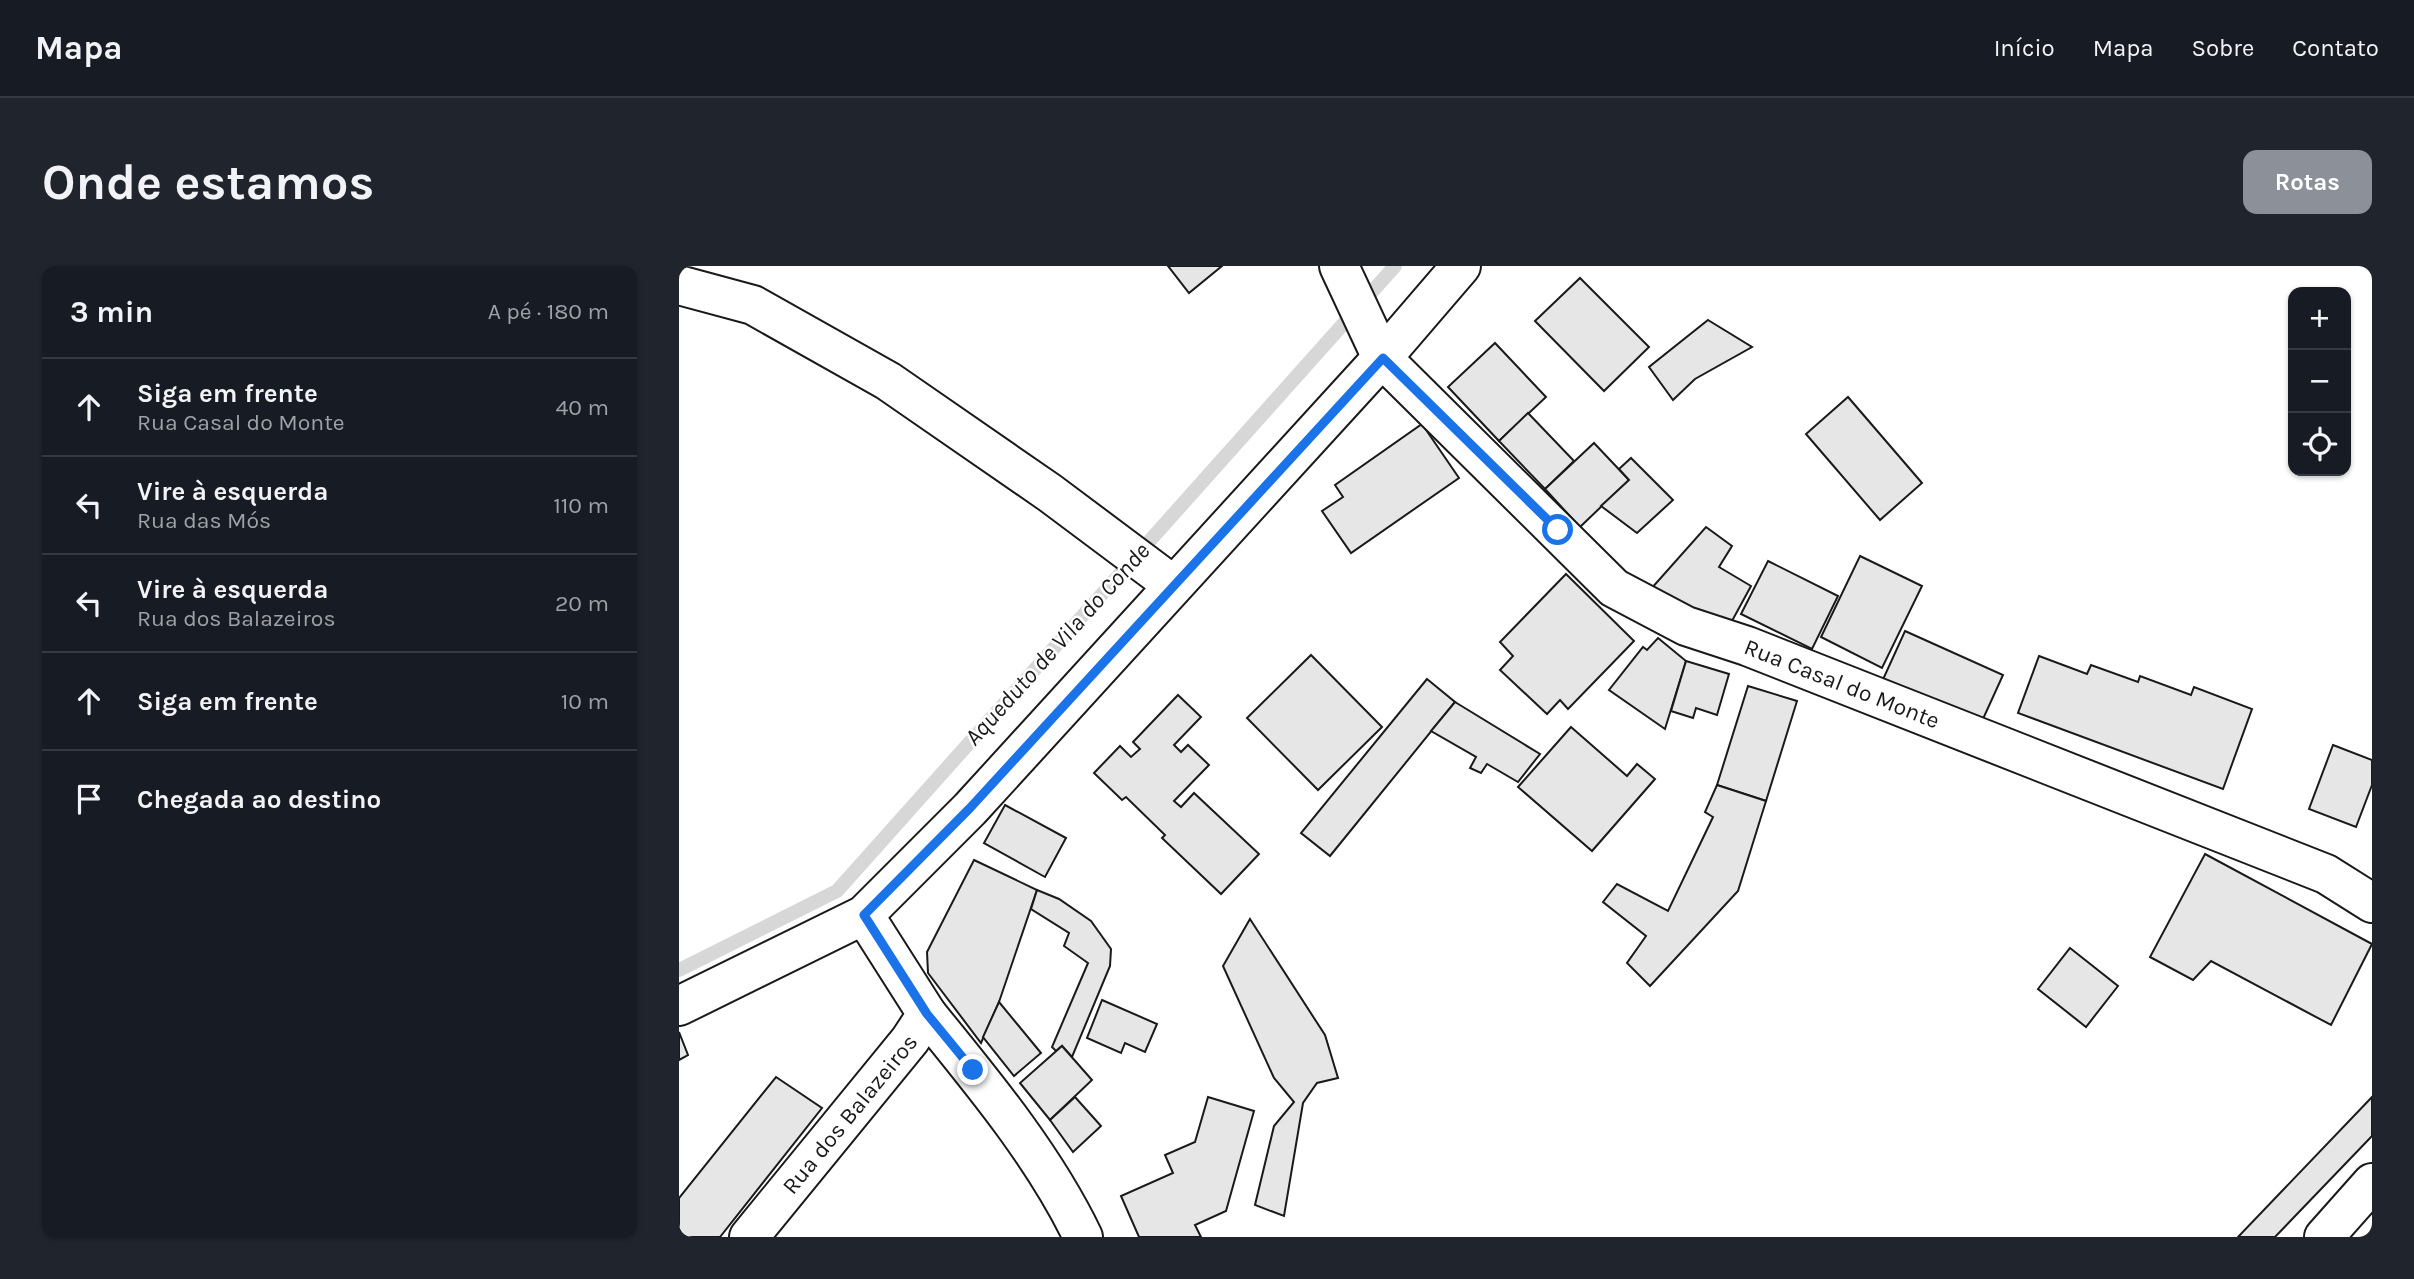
<!DOCTYPE html>
<html lang="pt">
<head>
<meta charset="utf-8">
<style>
  :root { --surface:#171b24; --page:#20242c; --text:#f1f3f6; --muted:#9ea1a6; --line:#363941; --accent:#8c9099 }
  body { margin:0; font-family:Karla,sans-serif; background:var(--page); color:var(--text) }
  .controls { position:absolute; right:21px; top:21px; display:grid; overflow:hidden; border-radius:14px; box-shadow:0 2px 5px #0004 }
  .controls button { width:63px; height:63px; display:grid; place-items:center; padding:0; border:0; border-bottom:2px solid var(--line); background:var(--surface); color:var(--text); font:35px sans-serif }
  .stop { position:absolute; width:21px; height:21px; margin:-16px; border:5px solid #1a73e8; border-radius:50%; background:#fff }
  .stop.end { background:#1a73e8; border-color:#fff; box-shadow:0 2px 7px #0008 }
  .list { margin:0; padding:0; list-style:none }
  h2 { display:flex; justify-content:space-between; align-items:center; height:91px; margin:0; padding:0 28px; font-size:30px }
  h2 small { font-size:23px; font-weight:400; color:var(--muted) }
  .list li { display:grid; grid-template-columns:46px 1fr auto; gap:21px; align-items:center; box-sizing:border-box; height:98px; padding:0 28px; border-top:2px solid var(--line) }
  .list b { display:block; font-size:26px; white-space:nowrap }
  .list p { margin:0; font-size:23px; white-space:nowrap; color:var(--muted) }
  .list em { font-size:23px; font-style:normal; color:var(--muted) }
  .icon { flex:none; width:38px; height:38px; fill:none; stroke:currentColor; stroke-width:2; stroke-linecap:round; stroke-linejoin:round }
  .map { position:relative; flex:none; width:1693px; height:971px; overflow:hidden; border-radius:14px }
  header { display:flex; align-items:center; gap:42px; box-sizing:border-box; height:98px; padding:0 35px; background:var(--surface); border-bottom:2px solid var(--line) }
  header strong { font-size:33px }
  nav { display:flex; gap:38px; margin-inline-start:auto; font-size:24px }
  .intro { display:flex; align-items:center; justify-content:space-between; box-sizing:border-box; height:168px; padding:0 42px }
  h1 { margin:0; font-size:49px }
  .button { padding:18px 32px; border-radius:14px; background:var(--accent); color:#fff; font-size:24px; font-weight:700 }
  main { display:flex; gap:42px; padding:0 42px }
  aside { flex:1; background:var(--surface); border-radius:14px; box-shadow:0 2px 5px #0004 }
  .map>svg:first-child { display:block }
</style>
</head>
<body>
<header>
<strong>Mapa</strong>
<nav><a>Início</a><a>Mapa</a><a>Sobre</a><a>Contato</a></nav>
</header>
<div class="intro"><h1>Onde estamos</h1><a class="button">Rotas</a></div>
<main>
<aside>
<h2>3 min<small>A pé · 180 m</small></h2>
<ul class="list">
<li><svg class="icon" aria-label="ahead" viewBox="0 0 24 24"><path d="M12 20V5M6 11l6-6 6 6"/></svg><div><b>Siga em frente</b><p>Rua Casal do Monte</p></div><em>40 m</em></li>
<li><svg class="icon" aria-label="left" viewBox="0 0 24 24"><path d="M17 20v-9H6M10 6l-5 5 5 5"/></svg><div><b>Vire à esquerda</b><p>Rua das Mós</p></div><em>110 m</em></li>
<li><svg class="icon" aria-label="left" viewBox="0 0 24 24"><path d="M17 20v-9H6M10 6l-5 5 5 5"/></svg><div><b>Vire à esquerda</b><p>Rua dos Balazeiros</p></div><em>20 m</em></li>
<li><svg class="icon" aria-label="ahead" viewBox="0 0 24 24"><path d="M12 20V5M6 11l6-6 6 6"/></svg><div><b>Siga em frente</b></div><em>10 m</em></li>
<li><svg class="icon" aria-label="arrive" viewBox="0 0 24 24"><path d="M6 21V4h12l-3 4 3 4H6"/></svg><div><b>Chegada ao destino</b></div></li>
</ul>
</aside>
<div class="map">
<svg width="1693" height="971" viewBox="0 0 1693 971">
  <rect width="100%" height="100%" fill="#fff"/>
  <g fill="none" stroke-linecap="round" stroke-linejoin="round">
    <polyline stroke="#d7d7d7" stroke-width="14" points="0,704 158,625 716,0"/>
  </g>
  <g fill="#e6e6e6" stroke="#1a1a1a" stroke-width="2">
    <polygon points="489,0 543,0 510,27"/>
    <polygon points="901,12 970,81 925,125 856,55"/>
    <polygon points="1029,54 1073,81 1016,113 994,134 970,101"/>
    <polygon points="816,77 867,131 820,175 769,121"/>
    <polygon points="1169,131 1243,217 1201,254 1127,168"/>
    <polygon points="849,147 895,195 866,223 820,175"/>
    <polygon points="743,158 780,212 672,287 643,245 664,231 656,219"/>
    <polygon points="915,177 950,214 901,261 866,223"/>
    <polygon points="952,192 994,234 958,267 922,240 950,214 940,203"/>
    <polygon points="1027,261 1053,280 1040,301 1072,320 1047,366 971,324"/>
    <polygon points="1181,290 1243,320 1203,402 1142,371"/>
    <polygon points="1089,295 1159,330 1133,383 1062,348"/>
    <polygon points="887,308 955,375 889,443 881,434 868,448 821,404 834,390 821,376"/>
    <polygon points="1226,365 1324,409 1299,464 1201,420"/>
    <polygon points="979,372 1007,395 986,463 930,424 964,381 968,384"/>
    <polygon points="632,389 703,461 639,524 568,452"/>
    <polygon points="1360,390 1408,408 1412,399 1459,416 1461,410 1512,429 1515,421 1573,443 1544,523 1339,447"/>
    <polygon points="1007,395 1050,408 1038,449 1017,442 1014,452 992,445"/>
    <polygon points="748,413 776,436 651,590 622,567"/>
    <polygon points="1069,420 1118,435 1087,535 1038,519"/>
    <polygon points="499,429 522,451 495,479 502,486 509,479 530,499 495,535 502,541 515,527 580,588 542,628 483,572 486,569 447,531 443,534 415,507 441,480 452,491 461,483 454,476"/>
    <polygon points="776,436 861,488 839,516 808,498 802,507 791,502 797,491 752,465"/>
    <polygon points="892,461 948,510 958,498 976,513 913,585 839,521"/>
    <polygon points="1654,479 1693,494 1693,519 1677,561 1630,543"/>
    <polygon points="1038,519 1087,535 1059,625 971,720 948,697 967,670 924,636 938,618 989,645 1034,551 1026,546"/>
    <polygon points="326,539 387,572 366,611 305,577"/>
    <polygon points="1526,588 1693,678 1652,759 1532,695 1514,714 1471,691"/>
    <polygon points="295,594 358,624 320,736 302,777 249,707 248,686"/>
    <polygon points="358,624 380,633 412,655 432,683 431,700 393,791 383,780 377,785 373,781 409,697 385,680 390,667 352,643"/>
    <polygon points="571,653 646,769 659,812 638,817 624,837 605,950 576,939 595,860 615,836 595,812 544,700"/>
    <polygon points="1391,682 1439,720 1407,761 1359,723"/>
    <polygon points="423,734 478,758 466,786 446,777 442,787 408,772"/>
    <polygon points="320,736 362,787 335,810 304,771"/>
    <polygon points="0,766 9,789 0,794"/>
    <polygon points="383,780 413,814 371,854 341,817"/>
    <polygon points="97,811 143,842 41,971 0,971 0,932"/>
    <polygon points="396,831 422,860 394,886 371,854"/>
    <polygon points="529,831 575,845 547,945 516,959 522,971 460,971 442,930 494,907 486,889 516,876"/>
    <polygon points="1693,831 1693,870 1596,971 1559,971"/>
  </g>
  <g fill="none" stroke-linecap="round" stroke-linejoin="round">
    <defs>
      <g id="minor">
        <path id="s1" d="M660,0L703,92L935,322L1007,360L1068,380L1647,608L1693,637"/>
        <polyline points="0,19 74,39 209,115 371,227 494,319"/>
        <polyline points="0,740 185,649 291,543 703,92 782,0"/>
        <path d="M248,748C305,818 365,890 404,971"/>
        <path id="s2" d="M70,971L231,774L248,748L185,649"/>
        <polyline points="1645,971 1693,917"/>
      </g>
    </defs>
    <use href="#minor" stroke="#1a1a1a" stroke-width="42"/>
    <use href="#minor" stroke="#fff" stroke-width="38"/>
  </g>
  <g fill="none" stroke-linecap="round" stroke-linejoin="round">
    <polyline stroke="#1a73e8" stroke-width="9" points="294,804 248,748 185,649 291,542 704,92 879,264"/>
  </g>
  <g text-anchor="middle" dominant-baseline="central" stroke-width="5" stroke-linejoin="round" paint-order="stroke">
    <g font-size="23" fill="#1a1a1a" stroke="#fff">
      <text stroke="none"><textPath href="#s1" startOffset="676">Rua Casal do Monte</textPath></text>
      <text stroke="none"><textPath href="#s2" startOffset="159">Rua dos Balazeiros</textPath></text>
    </g>
    <g font-size="24" font-style="italic" fill="#1a1a1a" stroke="#fff">
      <text transform="translate(378 378) rotate(-48)">Aqueduto de Vila do Conde</text>
    </g>
  </g>
</svg>
<div class="controls">
<button>+</button>
<button>−</button>
<button><svg class="icon" aria-label="locate" viewBox="0 0 24 24"><circle cx="12" cy="12" r="6"/><path d="M12 2v4M12 18v4M2 12h4M18 12h4"/></svg></button>
</div>
<div class="stop" style="left:879px;top:264px"></div>
<div class="stop end" style="left:294px;top:804px"></div>
</div>
</main>
</body>
</html>
